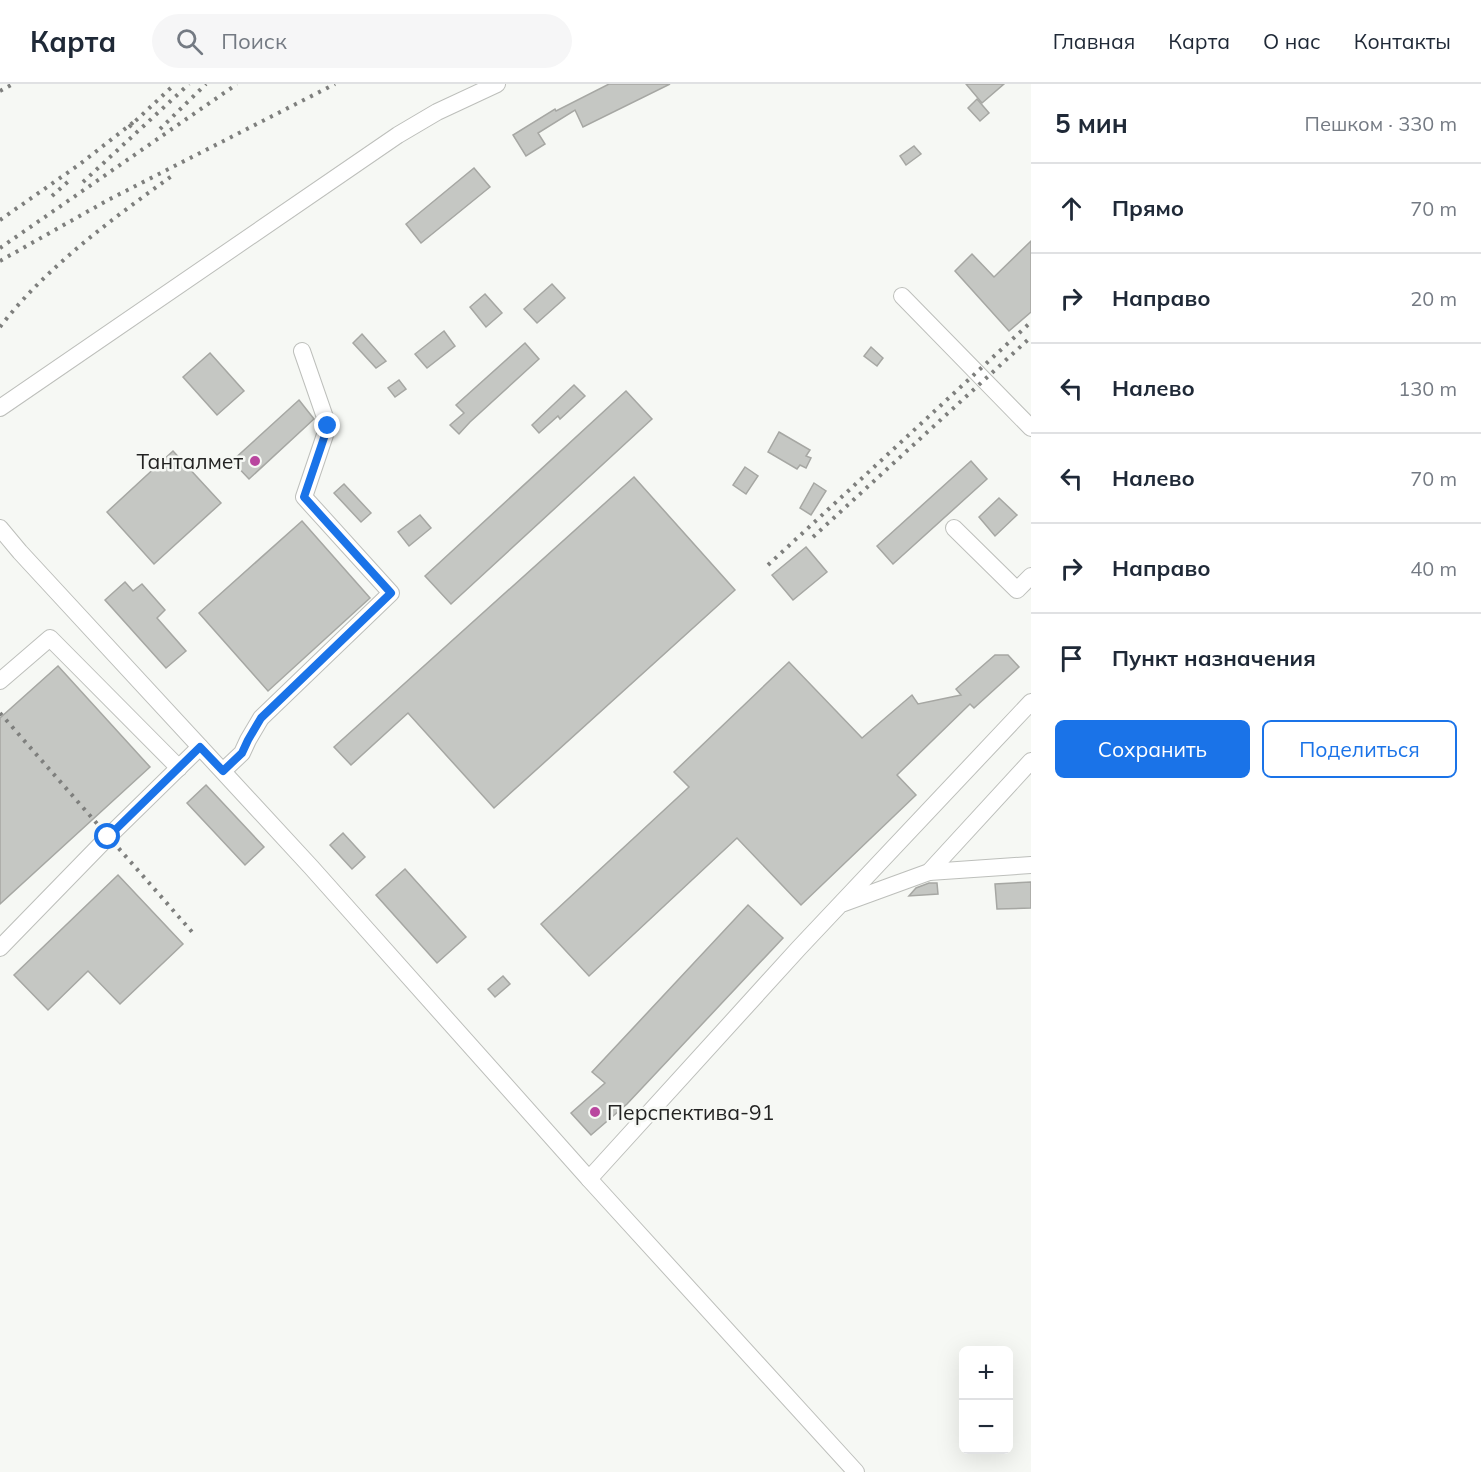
<!DOCTYPE html>
<html lang="ru">
<head>
<meta charset="utf-8">
<style>
  :root { --surface:#fff; --page:#f6f6f7; --text:#1f2937; --muted:#747a83; --line:#e0e1e3; --accent:#1a73e8 }
  body { margin:0; font-family:Mulish,sans-serif; background:var(--page); color:var(--text) }
  .controls { position:absolute; right:18px; bottom:18px; display:grid; overflow:hidden; border-radius:9px; box-shadow:0 6px 24px #0002 }
  .controls button { width:54px; height:54px; display:grid; place-items:center; padding:0; border:0; border-bottom:2px solid var(--line); background:var(--surface); color:var(--text); font:30px sans-serif }
  .stop { position:absolute; width:18px; height:18px; margin:-14px; border:4px solid #1a73e8; border-radius:50%; background:#fff }
  .stop.end { background:#1a73e8; border-color:#fff; box-shadow:0 2px 6px #0008 }
  .list { margin:0; padding:0; list-style:none }
  h2 { display:flex; justify-content:space-between; align-items:center; height:78px; margin:0; padding:0 24px; font-size:26px }
  h2 small { font-size:20px; font-weight:400; color:var(--muted) }
  .list li { display:grid; grid-template-columns:39px 1fr auto; gap:18px; align-items:center; box-sizing:border-box; height:90px; padding:0 24px; border-top:2px solid var(--line) }
  .list b { display:block; font-size:22px; white-space:nowrap }
  .list em { font-size:20px; font-style:normal; color:var(--muted) }
  .actions { display:flex; gap:12px; padding:18px 24px }
  .actions a { flex:1; padding:14px 0; border:2px solid var(--accent); border-radius:9px; text-align:center; font-size:21px; color:var(--accent) }
  .actions .main { background:var(--accent); color:#fff }
  .icon { flex:none; width:33px; height:33px; fill:none; stroke:currentColor; stroke-width:2; stroke-linecap:round; stroke-linejoin:round }
  .map { position:relative; flex:none; width:1031px; height:1388px; overflow:hidden }
  header { display:flex; align-items:center; gap:36px; box-sizing:border-box; height:84px; padding:0 30px; background:var(--surface); border-bottom:2px solid var(--line) }
  header strong { font-size:28px }
  nav { display:flex; gap:33px; margin-inline-start:auto; font-size:21px }
  .search { width:420px; height:54px; background:var(--page); display:flex; align-items:center; gap:15px; box-sizing:border-box; padding:0 21px; border-radius:33px; color:var(--muted); font-size:22px }
  main { display:flex }
  aside { flex:1; background:var(--surface) }
  .map>svg:first-child { display:block }
</style>
</head>
<body>
<header>
<strong>Карта</strong>
<div class="search"><svg class="icon" aria-label="search" viewBox="0 0 24 24"><circle cx="10" cy="10" r="6"/><path d="M15 15l6 6"/></svg>Поиск</div>
<nav><a>Главная</a><a>Карта</a><a>О нас</a><a>Контакты</a></nav>
</header>
<main>
<div class="map">
<svg width="1031" height="1388" viewBox="0 0 1031 1388">
  <rect width="100%" height="100%" fill="#f6f8f4"/>
  <g fill="#c5c7c3" stroke="#a6a7a3" stroke-width="1.5">
    <polygon points="609,0 670,0 583,43 575,26 538,49 545,60 526,72 513,51 555,25 556,27"/>
    <polygon points="966,0 1004,0 982,19"/>
    <polygon points="977,15 989,29 980,37 968,24"/>
    <polygon points="914,62 921,70 906,81 900,72"/>
    <polygon points="474,84 490,103 421,159 406,140"/>
    <polygon points="1031,157 1031,228 1009,247 955,187 972,170 994,193"/>
    <polygon points="552,200 565,214 537,239 524,225"/>
    <polygon points="485,210 502,229 486,243 470,223"/>
    <polygon points="444,247 455,262 427,284 415,270"/>
    <polygon points="362,250 386,277 376,284 353,259"/>
    <polygon points="525,259 539,275 470,338 459,350 450,341 464,329 456,321"/>
    <polygon points="871,263 883,274 877,282 864,272"/>
    <polygon points="210,269 244,307 217,331 183,293"/>
    <polygon points="399,296 406,305 395,313 388,304"/>
    <polygon points="574,301 585,312 560,335 558,332 539,349 532,341"/>
    <polygon points="626,307 652,335 451,520 425,492"/>
    <polygon points="299,316 314,335 249,395 232,377"/>
    <polygon points="779,348 810,366 806,372 811,374 806,384 800,381 797,385 768,368"/>
    <polygon points="173,367 221,419 154,480 107,428"/>
    <polygon points="971,377 987,395 893,480 877,462"/>
    <polygon points="745,383 758,392 746,410 733,401"/>
    <polygon points="634,393 735,506 494,724 408,629 351,681 334,663"/>
    <polygon points="814,399 826,407 811,431 800,424"/>
    <polygon points="344,400 371,429 361,438 334,409"/>
    <polygon points="999,414 1017,431 995,452 979,433"/>
    <polygon points="420,431 431,444 409,462 398,448"/>
    <polygon points="302,437 370,514 268,607 199,529"/>
    <polygon points="806,463 827,488 793,516 772,491"/>
    <polygon points="125,498 133,507 142,500 165,526 157,534 186,567 166,584 105,516"/>
    <polygon points="995,571 1008,571 1019,583 974,624 970,620 897,691 916,711 801,821 737,754 589,892 541,840 689,703 674,688 789,578 862,654 912,611 918,620 961,611 956,605"/>
    <polygon points="58,582 150,683 0,820 0,634"/>
    <polygon points="206,701 264,763 245,781 187,719"/>
    <polygon points="343,749 365,773 352,785 330,761"/>
    <polygon points="405,785 466,853 437,879 376,811"/>
    <polygon points="118,791 183,860 120,920 88,887 48,926 14,891"/>
    <polygon points="1031,798 1031,824 997,825 995,800"/>
    <polygon points="929,799 937,799 938,810 909,812 916,804"/>
    <polygon points="748,821 783,854 627,1020 591,1051 571,1029 605,999 592,988"/>
    <polygon points="503,892 510,900 495,913 488,905"/>
  </g>
  <g fill="none" stroke-linecap="round" stroke-linejoin="round">
    <defs>
      <g id="minor">
        <polyline points="902,212 1031,344"/>
        <polyline points="0,324 398,51 437,28 497,0"/>
        <polyline points="0,444 20,468 311,783 589,1095"/>
        <polyline points="954,444 1017,506 1031,492"/>
        <polyline points="0,597 50,554 179,684"/>
        <polyline points="223,687 242,669 248,656 261,634 391,509 304,413 328,342 302,267"/>
        <polyline points="929,788 1031,781"/>
        <polyline points="844,819 929,788 1031,677"/>
        <polyline points="0,864 108,753 200,663"/>
        <polyline points="856,1388 589,1095 799,864 1031,618"/>
      </g>
    </defs>
    <use href="#minor" stroke="#bdbfbb" stroke-width="18"/>
    <use href="#minor" stroke="#fff" stroke-width="16"/>
    <g stroke="#7e7f7d" stroke-width="4" stroke-dasharray="3 6" stroke-linecap="butt">
      <polyline points="0,7 13,0"/>
      <polyline points="129,43 175,0"/>
      <polyline points="160,45 206,0"/>
      <polyline points="83,98 189,0"/>
      <polyline points="52,112 71,95"/>
      <polyline points="0,136 80,80 135,37"/>
      <polyline points="0,164 237,0"/>
      <polyline points="0,177 108,116 335,0"/>
      <path d="M0,243C46,183 111,136 173,91"/>
      <polyline points="813,453 1031,253"/>
      <polyline points="768,481 1031,238"/>
      <polyline points="0,629 193,849"/>
    </g>
  </g>
  <g fill="none" stroke-linecap="round" stroke-linejoin="round">
    <polyline stroke="#1a73e8" stroke-width="8" points="108,753 200,663 223,687 242,669 248,656 261,634 391,509 304,413 328,342"/>
  </g>
  <g fill="#b9469f" stroke="#f6f8f4" stroke-width="2">
    <circle cx="255" cy="377" r="6"/>
    <circle cx="595" cy="1028" r="6"/>
  </g>
  <g text-anchor="middle" dominant-baseline="central" stroke-width="5" stroke-linejoin="round" paint-order="stroke">
    <g font-size="21" fill="#232322" stroke="#f6f8f4" text-anchor="end">
      <text x="243" y="377">Танталмет</text>
      <text x="607" y="1028" text-anchor="start">Перспектива-91</text>
    </g>
  </g>
</svg>
<div class="controls">
<button>+</button>
<button>−</button>
</div>
<div class="stop" style="left:108px;top:753px"></div>
<div class="stop end" style="left:328px;top:342px"></div>
</div>
<aside>
<h2>5 мин<small>Пешком · 330 m</small></h2>
<ul class="list">
<li><svg class="icon" aria-label="ahead" viewBox="0 0 24 24"><path d="M12 20V5M6 11l6-6 6 6"/></svg><div><b>Прямо</b></div><em>70 m</em></li>
<li><svg class="icon" aria-label="right" viewBox="0 0 24 24"><path d="M7 20v-9h11M14 6l5 5-5 5"/></svg><div><b>Направо</b></div><em>20 m</em></li>
<li><svg class="icon" aria-label="left" viewBox="0 0 24 24"><path d="M17 20v-9H6M10 6l-5 5 5 5"/></svg><div><b>Налево</b></div><em>130 m</em></li>
<li><svg class="icon" aria-label="left" viewBox="0 0 24 24"><path d="M17 20v-9H6M10 6l-5 5 5 5"/></svg><div><b>Налево</b></div><em>70 m</em></li>
<li><svg class="icon" aria-label="right" viewBox="0 0 24 24"><path d="M7 20v-9h11M14 6l5 5-5 5"/></svg><div><b>Направо</b></div><em>40 m</em></li>
<li><svg class="icon" aria-label="arrive" viewBox="0 0 24 24"><path d="M6 21V4h12l-3 4 3 4H6"/></svg><div><b>Пункт назначения</b></div></li>
</ul>
<div class="actions"><a class="main">Сохранить</a><a>Поделиться</a></div>
</aside>
</main>
</body>
</html>
